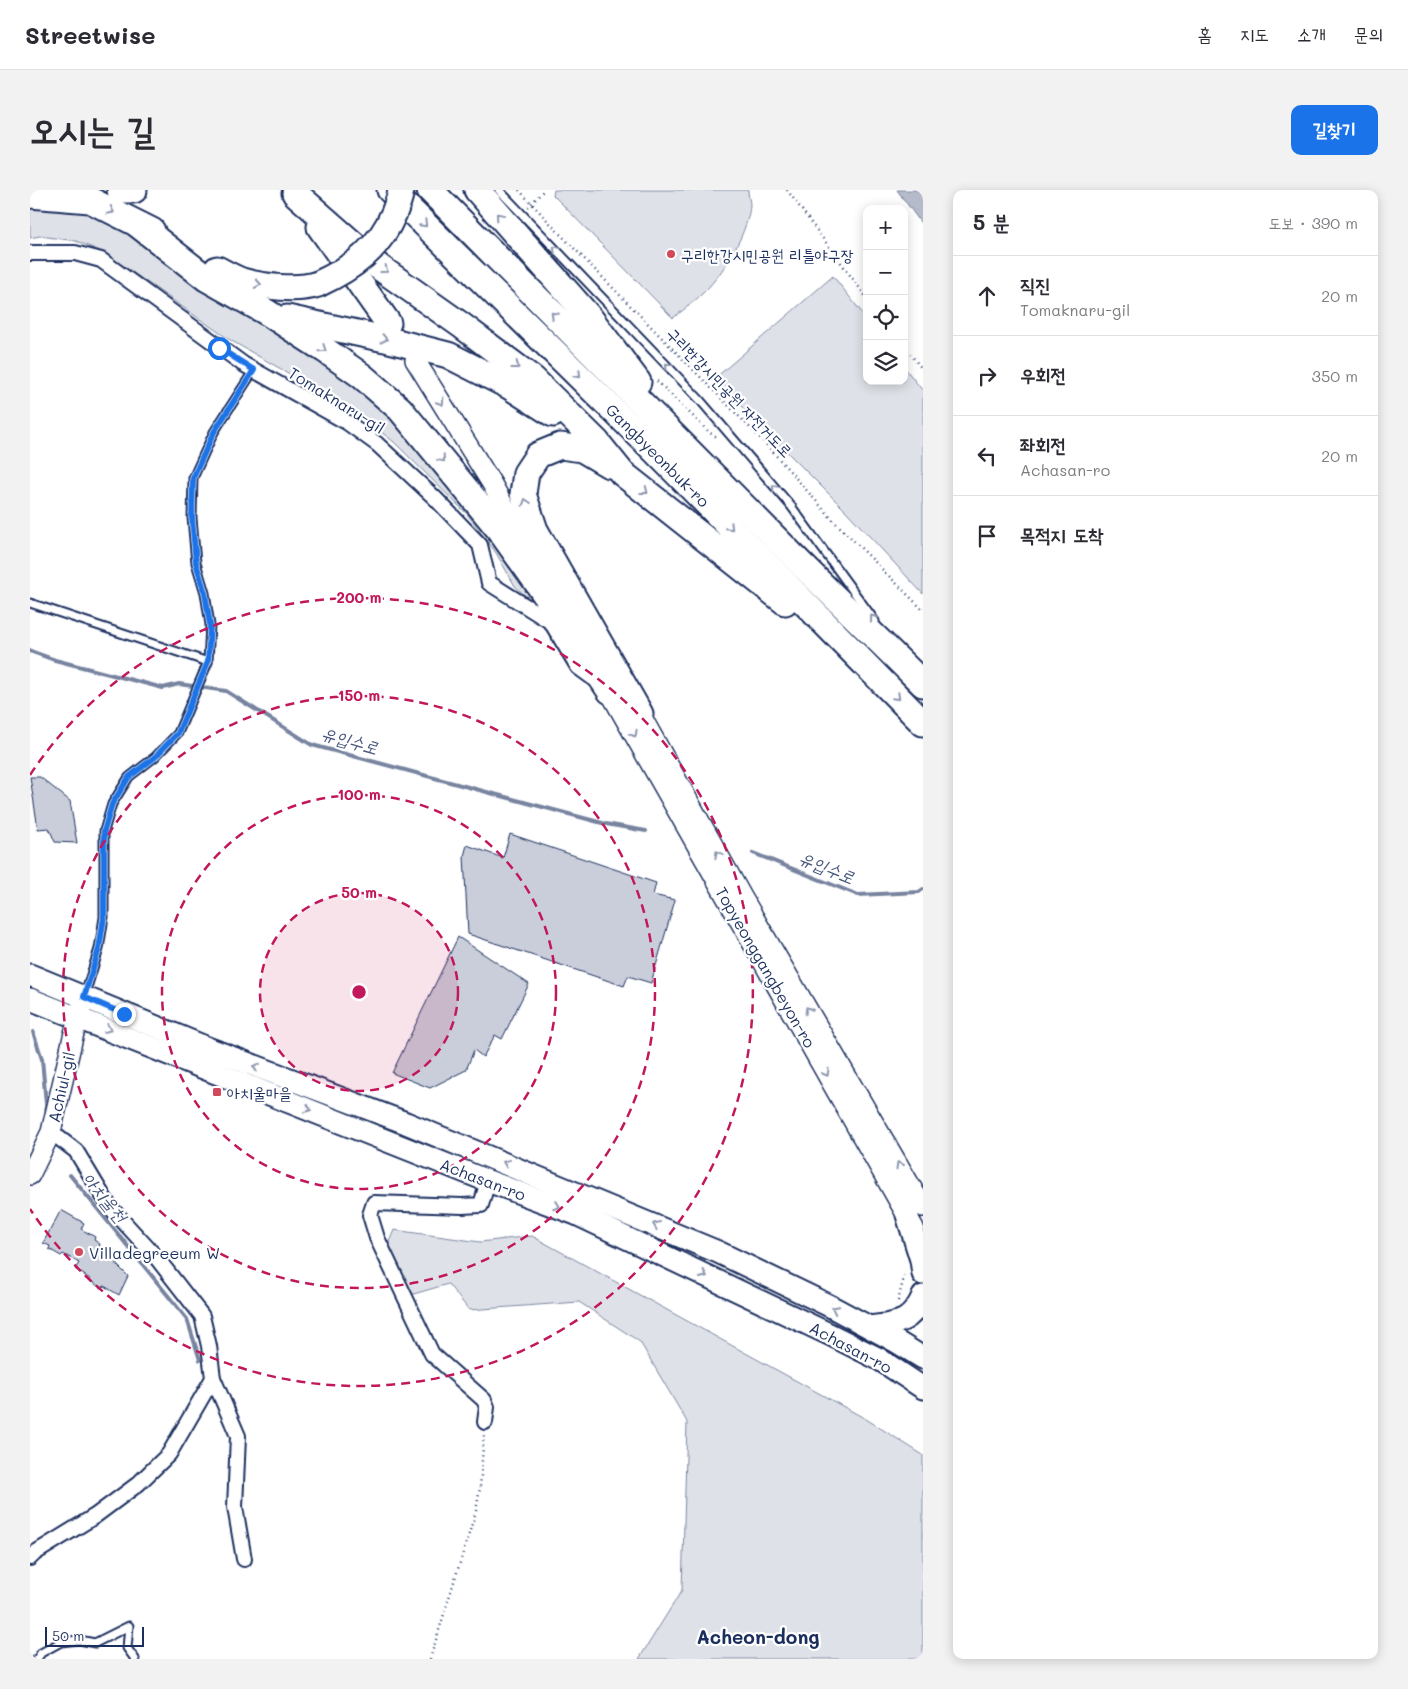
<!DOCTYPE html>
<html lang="ko">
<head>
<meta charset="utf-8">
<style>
  :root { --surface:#fff; --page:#f2f2f3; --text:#2b2b33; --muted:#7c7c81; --line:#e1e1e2; --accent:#1a73e8 }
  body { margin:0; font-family:Mali,"Poor Story",sans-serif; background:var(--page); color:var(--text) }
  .controls { position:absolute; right:15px; top:15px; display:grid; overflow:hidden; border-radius:10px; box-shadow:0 2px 12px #0003 }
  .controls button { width:45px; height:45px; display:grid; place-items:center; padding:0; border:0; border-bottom:1px solid var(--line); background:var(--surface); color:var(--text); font:25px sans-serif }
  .scale { position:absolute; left:15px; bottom:12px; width:99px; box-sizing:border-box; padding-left:5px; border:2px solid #1b2f5e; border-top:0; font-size:14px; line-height:18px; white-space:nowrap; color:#1b2f5e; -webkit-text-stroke:4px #fff; paint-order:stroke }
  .stop { position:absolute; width:15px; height:15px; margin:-11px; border:4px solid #1a73e8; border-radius:50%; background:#fff }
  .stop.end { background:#1a73e8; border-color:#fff; box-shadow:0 1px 5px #0008 }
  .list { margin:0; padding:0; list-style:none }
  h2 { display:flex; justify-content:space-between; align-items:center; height:65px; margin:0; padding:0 20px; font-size:21px }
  h2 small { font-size:16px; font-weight:400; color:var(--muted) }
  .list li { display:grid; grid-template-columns:32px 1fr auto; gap:15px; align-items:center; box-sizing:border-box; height:80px; padding:0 20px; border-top:1px solid var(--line) }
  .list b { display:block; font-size:19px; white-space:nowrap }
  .list p { margin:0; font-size:16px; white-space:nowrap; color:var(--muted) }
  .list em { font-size:16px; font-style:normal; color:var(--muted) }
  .icon { flex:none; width:28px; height:28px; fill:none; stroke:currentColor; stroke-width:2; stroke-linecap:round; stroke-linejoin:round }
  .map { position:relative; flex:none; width:893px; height:1469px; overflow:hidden; border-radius:10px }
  header { display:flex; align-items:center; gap:30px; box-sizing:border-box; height:70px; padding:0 25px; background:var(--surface); border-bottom:1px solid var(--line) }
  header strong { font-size:24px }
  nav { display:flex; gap:28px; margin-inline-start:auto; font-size:18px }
  .intro { display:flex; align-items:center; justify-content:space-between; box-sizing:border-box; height:120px; padding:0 30px }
  h1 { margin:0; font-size:35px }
  .button { padding:12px 22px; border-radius:10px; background:var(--accent); color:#fff; font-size:18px; font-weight:700 }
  main { display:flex; gap:30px; padding:0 30px }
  aside { flex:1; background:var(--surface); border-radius:10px; box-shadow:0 2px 12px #0003 }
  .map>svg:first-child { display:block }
</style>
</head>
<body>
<header>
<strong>Streetwise</strong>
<nav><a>홈</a><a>지도</a><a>소개</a><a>문의</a></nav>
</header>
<div class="intro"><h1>오시는 길</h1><a class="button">길찾기</a></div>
<main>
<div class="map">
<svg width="893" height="1469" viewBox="0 0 893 1469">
  <rect width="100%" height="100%" fill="#fff"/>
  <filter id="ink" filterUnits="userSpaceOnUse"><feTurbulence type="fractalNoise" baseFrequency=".02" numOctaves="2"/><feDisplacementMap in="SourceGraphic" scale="10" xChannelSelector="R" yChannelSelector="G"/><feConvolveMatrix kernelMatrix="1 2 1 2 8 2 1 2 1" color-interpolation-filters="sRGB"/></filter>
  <g filter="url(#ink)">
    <g fill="#dee1e7" stroke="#7c88a2">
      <path d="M524,0H718C718,5 720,11 720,15C719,38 698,75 683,92C672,106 657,117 643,128L530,12L523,5Z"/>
      <polygon points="0,15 39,17 79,28 346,203 511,408 507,417 485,396 466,363 437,324 364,252 323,220 200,150 75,63 46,51 10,46 0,48"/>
      <polygon points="803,86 837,129 837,191 874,191 874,177 893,201 893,404 817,322 684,189"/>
      <polygon points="364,1040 450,1052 502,1046 836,1229 893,1265 893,1469 609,1469 652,1400 657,1232 610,1152 549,1112 439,1120 418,1094 370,1108 354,1064"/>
    </g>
    <polygon fill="#b5bbca" stroke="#77839f" points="867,0 893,0 893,36"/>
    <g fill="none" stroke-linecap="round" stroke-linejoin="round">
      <g stroke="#77839f" stroke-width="4">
        <polyline points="0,461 25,470 133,498 149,494 196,501 282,555 576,634 616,641"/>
        <polyline points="723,663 828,705 889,702 893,699"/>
        <polyline points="3,842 12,869 17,925"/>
        <polyline points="40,985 157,1129 170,1170"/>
      </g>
    </g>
    <g fill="#caceda" stroke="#1b2f5e">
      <polygon points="0,587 10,587 40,611 47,653 25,652 19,638 8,639"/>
      <polygon points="480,644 626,693 623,705 645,710 621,793 598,786 594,796 438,744 434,666 437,655 473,668"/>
      <polygon points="428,747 499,794 472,849 465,845 453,867 444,860 436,880 400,898 362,883"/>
      <polygon points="31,1020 54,1033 51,1039 65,1047 64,1050 70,1054 69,1058 82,1065 82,1069 87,1072 87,1075 98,1086 89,1105 74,1096 72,1098 60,1091 60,1089 45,1079 49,1073 33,1064 31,1066 19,1059 20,1056 13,1053"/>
    </g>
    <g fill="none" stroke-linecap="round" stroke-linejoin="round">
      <defs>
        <g id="lane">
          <polyline points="469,0 670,210 761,316 845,431"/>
          <polyline points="0,413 178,472"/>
          <polyline points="55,804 69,759 74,727 74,641 82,614 99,587 125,567 148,543 178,472 180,435 175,403 166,373 162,328 163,288 184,242 224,180"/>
          <polyline points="7,1469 11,1463 31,1452 49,1450 65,1453 99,1436 97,1458 105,1469"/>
        </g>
        <g id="street">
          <polyline points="0,63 45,63 71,70 213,174 318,233 347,254 405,308 450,355 459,393 521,432 548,477 563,488"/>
          <polyline points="183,1188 208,1246 205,1317 214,1369"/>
          <polyline points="455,1232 457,1217 454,1210 402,1164 347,1048 340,1025 344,1013 432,1016 451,1015 458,991"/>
          <polyline points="0,1368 5,1363 65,1326 108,1294 139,1264 183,1188 179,1156 172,1126 126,1067 79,1016 46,961 21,942"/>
        </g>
        <g id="secondary">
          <polyline points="385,170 462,294 509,380"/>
          <polyline points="573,490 884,1038"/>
          <polyline points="600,517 610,524 712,707 893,1017"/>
          <polyline points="0,985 21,942 43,847 52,815"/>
        </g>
        <g id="primary">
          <polyline points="0,785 180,859 376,933 688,1062 800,1116 867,1152 893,1168"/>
          <polyline points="0,809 458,991 546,1024 801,1145 849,1169 893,1198"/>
          <polyline points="877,1025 891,1070 893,1084"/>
          <path d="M840,1137C868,1133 880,1134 893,1106"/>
        </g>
        <g id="highway">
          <polyline points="90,0 104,0"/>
          <polyline points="360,0 625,261 893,533"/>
          <polyline points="400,0 770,373 893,494"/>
          <polyline points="447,0 560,128 608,192"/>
          <polyline points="265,3 349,77 431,135 503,189 567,252 592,283 755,412"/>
          <polyline points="0,5 60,10 122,41"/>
          <polyline points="107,34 176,88 238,123 295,160 332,186 370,219 468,338 508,394 580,501"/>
          <polyline points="290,37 358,133"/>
          <path d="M187,79C195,83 204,88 212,91C233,97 268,101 288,94"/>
          <polyline points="257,128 355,149 418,165 479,196 523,224"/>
          <polyline points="579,275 552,259 530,256 508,265 496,283 493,304 505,340 610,524"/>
        </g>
      </defs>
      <use href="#lane" stroke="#1b2f5e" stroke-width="11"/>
      <use href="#street" stroke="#1b2f5e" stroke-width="18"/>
      <use href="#secondary" stroke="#1b2f5e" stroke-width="22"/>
      <use href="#primary" stroke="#1b2f5e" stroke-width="25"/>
      <use href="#highway" stroke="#1b2f5e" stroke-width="29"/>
      <g stroke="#1b2f5e" stroke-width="2.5" stroke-dasharray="1 4" stroke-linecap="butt">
        <polyline points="489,0 530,44 735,253 802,329 893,420"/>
        <polyline points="757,0 837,108"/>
        <polyline points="498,17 514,0"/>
        <polyline points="874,156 893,180"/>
        <polyline points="627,191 680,243 687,247 689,246"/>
        <polyline points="868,1111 875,1083"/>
        <polyline points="400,1469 446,1321 450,1298 454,1243"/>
      </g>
      <use href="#lane" stroke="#fff" stroke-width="7"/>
      <use href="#street" stroke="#fff" stroke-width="14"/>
      <use href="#secondary" stroke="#fff" stroke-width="19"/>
      <use href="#primary" stroke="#fff" stroke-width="21"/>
      <use href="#highway" stroke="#fff" stroke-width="25"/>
      <defs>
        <path id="highway-bridge" d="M288,94C323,78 349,59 364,23C367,15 370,8 371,0"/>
      </defs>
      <use href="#highway-bridge" stroke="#1b2f5e" stroke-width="29" stroke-linecap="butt"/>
      <use href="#highway-bridge" stroke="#fff" stroke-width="25"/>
    </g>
    <defs><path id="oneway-chevron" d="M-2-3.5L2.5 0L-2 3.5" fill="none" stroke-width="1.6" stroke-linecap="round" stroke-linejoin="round" transform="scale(1.25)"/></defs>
    <g stroke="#8d97ae">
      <use href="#oneway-chevron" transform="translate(81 21) rotate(27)"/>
      <use href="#oneway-chevron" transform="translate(469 26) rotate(-131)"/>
      <use href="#oneway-chevron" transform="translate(394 34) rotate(45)"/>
      <use href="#oneway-chevron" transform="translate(526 59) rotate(-134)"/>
      <use href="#oneway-chevron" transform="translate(355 80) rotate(36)"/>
      <use href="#oneway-chevron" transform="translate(228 94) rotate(9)"/>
      <use href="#oneway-chevron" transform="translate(524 125) rotate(-135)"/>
      <use href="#oneway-chevron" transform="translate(354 149) rotate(13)"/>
      <use href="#oneway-chevron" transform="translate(293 159) rotate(34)"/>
      <use href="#oneway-chevron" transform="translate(486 176) rotate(37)"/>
      <use href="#oneway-chevron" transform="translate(638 176) rotate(-134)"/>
      <use href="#oneway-chevron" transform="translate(548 185) rotate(45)"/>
      <use href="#oneway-chevron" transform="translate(411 212) rotate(58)"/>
      <use href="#oneway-chevron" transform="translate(412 269) rotate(50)"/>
      <use href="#oneway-chevron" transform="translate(745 298) rotate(-131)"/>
      <use href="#oneway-chevron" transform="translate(615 301) rotate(38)"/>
      <use href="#oneway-chevron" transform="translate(496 312) rotate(-108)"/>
      <use href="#oneway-chevron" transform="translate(700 337) rotate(46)"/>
      <use href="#oneway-chevron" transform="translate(843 428) rotate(-126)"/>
      <use href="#oneway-chevron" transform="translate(867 507) rotate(45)"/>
      <use href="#oneway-chevron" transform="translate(604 544) rotate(61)"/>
      <use href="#oneway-chevron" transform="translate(688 664) rotate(-119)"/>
      <use href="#oneway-chevron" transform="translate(778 820) rotate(-120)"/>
      <use href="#oneway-chevron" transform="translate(78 839) rotate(22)"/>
      <use href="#oneway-chevron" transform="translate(226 877) rotate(-159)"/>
      <use href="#oneway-chevron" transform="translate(796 883) rotate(60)"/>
      <use href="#oneway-chevron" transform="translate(278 919) rotate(22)"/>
      <use href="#oneway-chevron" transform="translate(476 973) rotate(-158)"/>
      <use href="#oneway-chevron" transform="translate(869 975) rotate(-120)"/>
      <use href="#oneway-chevron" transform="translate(527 1016) rotate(20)"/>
      <use href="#oneway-chevron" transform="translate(626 1035) rotate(-157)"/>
      <use href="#oneway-chevron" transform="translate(674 1085) rotate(25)"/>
      <use href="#oneway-chevron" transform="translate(805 1119) rotate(-153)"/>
    </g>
  </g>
  <g fill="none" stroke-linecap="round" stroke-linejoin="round" filter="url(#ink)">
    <polyline stroke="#1a73e8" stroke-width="6" points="94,824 54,807 69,759 74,727 74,641 82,614 99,587 125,567 148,543 178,472 180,435 175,403 166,373 162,328 163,288 184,242 224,180 189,158"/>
  </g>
  <circle cx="329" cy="802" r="99" fill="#c2185b" fill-opacity=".12"/>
  <g fill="none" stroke="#c2185b" stroke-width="2.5" stroke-dasharray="9 6">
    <circle cx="329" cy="802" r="99"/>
    <circle cx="329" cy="802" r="197"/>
    <circle cx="329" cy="802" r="296"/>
    <path d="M0 585A394 394 0 1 1 0 1019"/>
  </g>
  <g fill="#d1495b" stroke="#fff" stroke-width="2">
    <circle cx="641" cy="64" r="5"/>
    <rect x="182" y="897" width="10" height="10" rx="2.5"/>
    <circle cx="49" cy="1062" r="5"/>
  </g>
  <g text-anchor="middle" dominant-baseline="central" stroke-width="4.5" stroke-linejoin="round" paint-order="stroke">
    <g font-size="16" fill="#1b2f5e" stroke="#fff" text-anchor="start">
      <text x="651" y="64">구리한강시민공원 리틀야구장</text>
      <text x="197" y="902">아치울마을</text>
      <text x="59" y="1062">Villadegreeum W</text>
    </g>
    <g font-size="16" fill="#1b2f5e" stroke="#fff">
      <text transform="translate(700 202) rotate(46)">구리한강시민공원 자전거도로</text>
      <text transform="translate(307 210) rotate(32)">Tomaknaru-gil</text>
      <text transform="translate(628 265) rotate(45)">Gangbyeonbuk-ro</text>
      <text transform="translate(736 777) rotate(60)">Topyeonggangbeyon-ro</text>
      <text transform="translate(31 897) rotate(-77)">Achiul-gil</text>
      <text transform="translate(453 989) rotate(21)">Achasan-ro</text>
      <text transform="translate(821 1157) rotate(28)">Achasan-ro</text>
    </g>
    <g font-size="18" font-style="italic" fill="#49597e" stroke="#fff">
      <text transform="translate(320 550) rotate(16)">유입수로</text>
      <text transform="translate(797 677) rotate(22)">유입수로</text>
      <text transform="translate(75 1007) rotate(51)">아치울천</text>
    </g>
    <g font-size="19" font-weight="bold" fill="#1b2f5e" stroke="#fff">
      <text x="728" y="1446">Acheon-dong</text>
    </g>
  </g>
  <circle cx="329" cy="802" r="8" fill="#c2185b" stroke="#fff" stroke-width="2.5"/>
  <g font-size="15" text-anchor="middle" font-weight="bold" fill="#c2185b" stroke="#fff" stroke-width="4.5" stroke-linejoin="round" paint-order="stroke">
    <text x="329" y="413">200 m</text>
    <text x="329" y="511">150 m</text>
    <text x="329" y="610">100 m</text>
    <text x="329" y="708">50 m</text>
  </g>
</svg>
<div class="controls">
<button>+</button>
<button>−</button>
<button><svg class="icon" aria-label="locate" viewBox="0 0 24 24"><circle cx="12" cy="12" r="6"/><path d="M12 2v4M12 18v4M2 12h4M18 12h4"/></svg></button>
<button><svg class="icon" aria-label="layers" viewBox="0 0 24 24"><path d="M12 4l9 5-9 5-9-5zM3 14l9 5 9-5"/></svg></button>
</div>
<div class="scale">50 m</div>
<div class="stop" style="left:189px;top:158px"></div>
<div class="stop end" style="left:94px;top:824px"></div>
</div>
<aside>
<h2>5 분<small>도보 · 390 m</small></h2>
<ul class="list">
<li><svg class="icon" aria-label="ahead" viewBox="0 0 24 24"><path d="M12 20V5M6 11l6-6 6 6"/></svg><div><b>직진</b><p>Tomaknaru-gil</p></div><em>20 m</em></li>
<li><svg class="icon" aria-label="right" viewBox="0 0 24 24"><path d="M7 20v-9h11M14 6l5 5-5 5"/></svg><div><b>우회전</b></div><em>350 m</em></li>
<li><svg class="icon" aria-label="left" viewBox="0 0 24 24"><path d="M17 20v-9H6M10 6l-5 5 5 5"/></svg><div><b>좌회전</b><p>Achasan-ro</p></div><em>20 m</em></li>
<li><svg class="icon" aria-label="arrive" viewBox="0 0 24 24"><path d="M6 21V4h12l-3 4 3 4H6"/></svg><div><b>목적지 도착</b></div></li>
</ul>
</aside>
</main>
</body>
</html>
